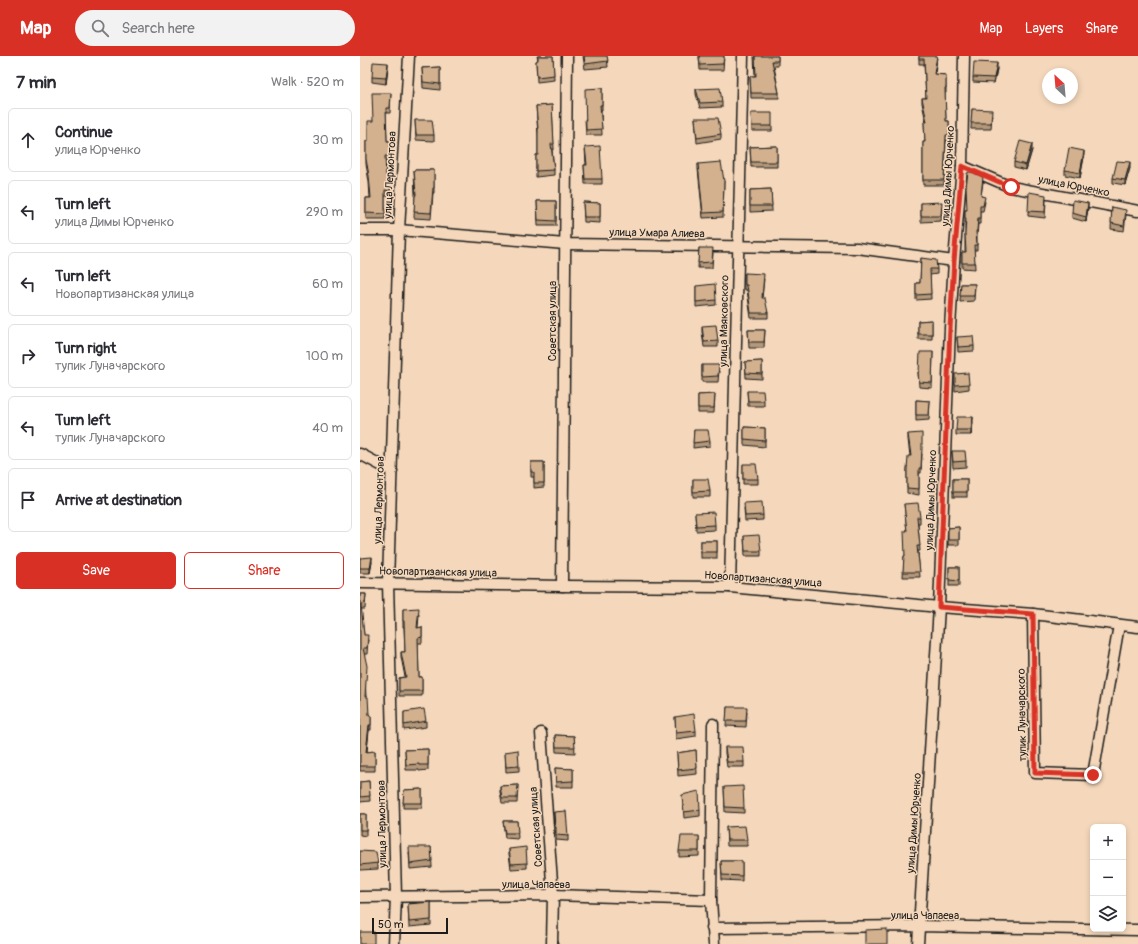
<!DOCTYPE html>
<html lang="en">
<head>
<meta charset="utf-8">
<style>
  :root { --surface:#fff; --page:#f2f2f3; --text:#2b2b33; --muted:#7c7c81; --line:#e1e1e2; --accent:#d93025 }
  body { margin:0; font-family:Pangolin,sans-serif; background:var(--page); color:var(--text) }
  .controls { position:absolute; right:12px; bottom:12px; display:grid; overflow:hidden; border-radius:6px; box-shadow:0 2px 6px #0003 }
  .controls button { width:36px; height:36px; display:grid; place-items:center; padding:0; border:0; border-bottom:1px solid var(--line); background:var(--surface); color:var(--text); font:20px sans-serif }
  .compass { position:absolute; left:682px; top:12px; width:36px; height:36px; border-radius:50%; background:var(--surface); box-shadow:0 2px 6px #0003; rotate:334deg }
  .scale { position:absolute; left:12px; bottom:10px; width:76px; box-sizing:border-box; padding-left:4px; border:2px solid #1c1c1c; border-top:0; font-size:11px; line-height:14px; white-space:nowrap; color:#1c1c1c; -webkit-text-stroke:3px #f5d8bb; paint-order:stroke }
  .stop { position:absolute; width:12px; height:12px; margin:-9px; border:3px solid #d93025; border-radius:50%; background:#fff }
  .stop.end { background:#d93025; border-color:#fff; box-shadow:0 1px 4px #0008 }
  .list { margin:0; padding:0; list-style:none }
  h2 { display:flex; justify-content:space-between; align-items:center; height:52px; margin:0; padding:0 16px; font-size:17px }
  h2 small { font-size:13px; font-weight:400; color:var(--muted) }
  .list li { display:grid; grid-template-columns:26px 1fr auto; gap:12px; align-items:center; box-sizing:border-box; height:64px; margin:0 8px 8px; padding:0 8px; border:1px solid var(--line); border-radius:6px }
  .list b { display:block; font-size:15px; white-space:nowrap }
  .list p { margin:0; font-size:13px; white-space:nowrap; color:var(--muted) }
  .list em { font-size:13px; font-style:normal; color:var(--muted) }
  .actions { display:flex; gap:8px; padding:12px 16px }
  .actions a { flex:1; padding:9px 0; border:1px solid var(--accent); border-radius:6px; text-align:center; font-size:14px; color:var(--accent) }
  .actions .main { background:var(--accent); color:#fff }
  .icon { flex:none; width:22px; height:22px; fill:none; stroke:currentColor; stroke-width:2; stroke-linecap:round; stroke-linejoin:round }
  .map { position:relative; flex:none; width:778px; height:888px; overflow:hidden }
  header { display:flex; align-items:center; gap:24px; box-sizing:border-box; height:56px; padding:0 20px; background:var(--accent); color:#fff }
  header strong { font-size:19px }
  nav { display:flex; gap:22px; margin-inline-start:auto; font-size:14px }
  .search { width:280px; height:36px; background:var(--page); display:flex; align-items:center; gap:10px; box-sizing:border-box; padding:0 14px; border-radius:22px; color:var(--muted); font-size:15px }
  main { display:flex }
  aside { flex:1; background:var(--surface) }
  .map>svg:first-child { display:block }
</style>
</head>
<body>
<header>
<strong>Map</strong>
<div class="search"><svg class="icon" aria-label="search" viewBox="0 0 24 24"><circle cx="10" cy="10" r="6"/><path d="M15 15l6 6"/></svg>Search here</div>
<nav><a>Map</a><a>Layers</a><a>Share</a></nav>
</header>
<main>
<aside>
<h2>7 min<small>Walk · 520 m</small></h2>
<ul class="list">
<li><svg class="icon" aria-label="ahead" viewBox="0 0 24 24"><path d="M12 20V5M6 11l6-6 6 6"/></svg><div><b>Continue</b><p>улица Юрченко</p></div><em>30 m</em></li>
<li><svg class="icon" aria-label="left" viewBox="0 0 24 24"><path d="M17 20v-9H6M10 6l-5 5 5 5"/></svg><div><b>Turn left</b><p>улица Димы Юрченко</p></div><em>290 m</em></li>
<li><svg class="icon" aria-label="left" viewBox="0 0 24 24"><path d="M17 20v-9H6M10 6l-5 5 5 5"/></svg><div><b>Turn left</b><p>Новопартизанская улица</p></div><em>60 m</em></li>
<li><svg class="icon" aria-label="right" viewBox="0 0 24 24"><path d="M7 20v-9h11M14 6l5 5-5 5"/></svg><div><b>Turn right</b><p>тупик Луначарского</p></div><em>100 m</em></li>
<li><svg class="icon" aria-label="left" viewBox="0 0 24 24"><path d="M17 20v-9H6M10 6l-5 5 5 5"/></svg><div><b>Turn left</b><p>тупик Луначарского</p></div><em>40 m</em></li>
<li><svg class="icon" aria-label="arrive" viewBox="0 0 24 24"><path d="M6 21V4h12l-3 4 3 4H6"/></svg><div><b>Arrive at destination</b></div></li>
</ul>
<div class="actions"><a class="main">Save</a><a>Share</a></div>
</aside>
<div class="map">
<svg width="778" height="888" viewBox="0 0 778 888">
  <rect width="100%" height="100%" fill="#f5d8bb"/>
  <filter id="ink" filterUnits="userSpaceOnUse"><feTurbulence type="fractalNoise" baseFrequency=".025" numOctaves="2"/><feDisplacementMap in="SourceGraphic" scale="8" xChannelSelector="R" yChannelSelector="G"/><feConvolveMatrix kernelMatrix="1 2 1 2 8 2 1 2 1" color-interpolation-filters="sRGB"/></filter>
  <g filter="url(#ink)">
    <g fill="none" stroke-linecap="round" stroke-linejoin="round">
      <defs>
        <g id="street">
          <polyline points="602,110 651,131 778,155"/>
          <polyline points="0,174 39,174 205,188 497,192 594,205"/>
          <polyline points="0,398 32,415"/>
          <polyline points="0,527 202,530 370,531 579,551 673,558 778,571"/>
          <polyline points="202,530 207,0"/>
          <polyline points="370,531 383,0"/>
          <polyline points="673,558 675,717 733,719 759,569"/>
          <polyline points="353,668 351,844 354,888"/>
          <polyline points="181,677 193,839 192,888"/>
          <polyline points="0,841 193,839 351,844"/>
          <polyline points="352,872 559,870 778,874"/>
          <polyline points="34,888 36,841 28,527 39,174 49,0"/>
          <polyline points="558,888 579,551 590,272 594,205 602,110 604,0"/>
        </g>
      </defs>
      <use href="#street" stroke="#1c1c1c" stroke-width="13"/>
      <use href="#street" stroke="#f5d8bb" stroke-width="10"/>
    </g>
    <g fill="#b5987a" stroke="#1c1c1c">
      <polygon points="177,0 193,0 194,24 177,26 176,5 178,4"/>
      <polygon points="223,0 247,0 248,11 225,13"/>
      <polygon points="339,0 364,0 363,14 340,14"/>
      <polygon points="394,0 418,0 418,10 414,10 419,37 419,42 391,42 390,20 395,20"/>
      <polygon points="559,0 577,0 575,18 586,19 586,37 585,37 586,65 589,65 589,84 586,85 584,129 563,129 563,86 565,86 564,66 566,66 562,47 562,42 566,42 564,8 559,8"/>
      <polygon points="80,11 80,34 63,32 62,12"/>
      <polygon points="28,12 26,28 12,26 12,21"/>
      <polygon points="637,13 634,27 613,26 613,21"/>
      <polygon points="242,32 242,54 241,54 242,79 226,79 225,63 226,63"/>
      <polygon points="336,33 362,46 362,51 340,52 336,38"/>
      <polygon points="31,37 30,57 26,57 27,85 30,85 30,106 25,106 26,120 31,125 30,140 25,140 25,163 6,163 6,142 10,142 9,126 6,108 6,85 8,85 13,65"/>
      <polygon points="192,49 194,93 192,93 194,114 194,119 176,121 176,99 178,99 178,79 176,50"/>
      <polygon points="612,53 632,59 631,73 611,73"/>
      <polygon points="391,57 412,70 412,75 392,75"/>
      <polygon points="335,62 361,78 361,83 337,87"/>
      <polygon points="55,64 74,79 74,85 56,84"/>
      <polygon points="417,90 417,111 391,111 390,91"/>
      <polygon points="225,91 242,123 242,128 225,128 224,109 226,109"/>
      <polygon points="672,94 666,114 654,111 654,106"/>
      <polygon points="724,101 720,122 705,119 705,114"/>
      <polygon points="338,108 364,125 363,161 343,162 338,113"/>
      <polygon points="770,112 765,129 753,127 753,122"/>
      <polygon points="54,114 74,114 74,137 73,137 71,163 54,162 55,139"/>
      <polygon points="623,126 621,140 625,146 623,155 620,155 620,168 618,168 617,180 617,194 614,194 615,213 602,212 602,196 605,196 605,154 607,154"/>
      <polygon points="411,133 412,155 390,156 390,134"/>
      <polygon points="686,144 685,162 668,160 668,155"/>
      <polygon points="177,145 196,145 196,170 178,170"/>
      <polygon points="223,146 240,147 240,167 224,166"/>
      <polygon points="561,147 582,152 581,165 561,166"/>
      <polygon points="752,151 766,159 764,175 751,173"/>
      <polygon points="728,152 726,166 712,162 712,157"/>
      <polygon points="339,192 353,197 352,212 338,212"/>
      <polygon points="561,202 577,213 577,218 570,219 571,243 556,244 556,227 560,227"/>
      <polygon points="385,217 404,223 402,242 408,257 408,262 391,262 387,234 385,234"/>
      <polygon points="601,228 615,228 614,245 600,246"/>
      <polygon points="336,230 356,244 356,249 336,251"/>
      <polygon points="572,264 572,283 558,283 558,265"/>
      <polygon points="342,270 358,285 358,291 344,291 342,276"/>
      <polygon points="388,274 405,274 404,292 389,292"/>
      <polygon points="597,281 614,290 614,295 598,296"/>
      <polygon points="573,296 572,332 559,331 558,316 559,316"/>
      <polygon points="402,305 402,323 386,322 385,306"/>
      <polygon points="342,309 359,315 358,326 342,326"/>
      <polygon points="595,318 609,328 609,333 595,335"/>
      <polygon points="387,335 404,345 404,350 388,350"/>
      <polygon points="355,338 354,357 338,357 338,339"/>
      <polygon points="556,344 570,345 569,364 556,365"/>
      <polygon points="613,367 611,379 596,379 596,374"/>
      <polygon points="384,371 405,372 405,391 384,389"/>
      <polygon points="334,374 350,385 350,390 333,392"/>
      <polygon points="548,378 562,398 561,417 559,417 559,439 547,437 547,413 550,400 548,383"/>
      <polygon points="592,395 606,405 606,411 593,412"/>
      <polygon points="171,406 184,406 184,431 174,432 174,421 171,421"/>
      <polygon points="383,408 398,423 398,428 383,428"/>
      <polygon points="333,423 350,435 350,441 333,441"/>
      <rect x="593" y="423" width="14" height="18"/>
      <polygon points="544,448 560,461 560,467 558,467 560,495 558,495 560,521 543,521 544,500 545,500 547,475"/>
      <polygon points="384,452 403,459 403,464 385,465"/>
      <polygon points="335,457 355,469 355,474 336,475"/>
      <polygon points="599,471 599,489 588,489 588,472"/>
      <polygon points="384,480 401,495 401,500 385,500"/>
      <rect x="341" y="485" width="16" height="17"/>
      <polygon points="0,502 12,506 10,517 0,517"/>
      <rect x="589" y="511" width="10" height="19"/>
      <polygon points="0,538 6,538 5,553 1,553 4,579 8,584 7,598 4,598 6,641 9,659 11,659 11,674 9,674 7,696 15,695 15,715 0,715"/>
      <polygon points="43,553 59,558 58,572 62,571 62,587 58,587 59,621 62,621 62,640 39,640 39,622 45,621 41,601 41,596 45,596 44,571 43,571"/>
      <polygon points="367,651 387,656 386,671 366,670"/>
      <polygon points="44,656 66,665 66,671 44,674"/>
      <polygon points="315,661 336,675 336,680 316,683"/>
      <polygon points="195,679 214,680 215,697 196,696"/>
      <polygon points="365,691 384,706 384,711 367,711 365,697"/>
      <polygon points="68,693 68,714 59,715 59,714 46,714 45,694"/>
      <polygon points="336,694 337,718 318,720 317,697"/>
      <polygon points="145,696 159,710 159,715 146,716"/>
      <polygon points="195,712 213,713 213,731 196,731"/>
      <polygon points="9,725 10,745 0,746 0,726"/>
      <polygon points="158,729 157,747 142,747 140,735 140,730"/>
      <polygon points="364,731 384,752 384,757 365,756"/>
      <polygon points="62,733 62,752 43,752 44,734"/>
      <polygon points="322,739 340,754 340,760 324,762"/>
      <polygon points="194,756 208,780 208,785 196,784 196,776 195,776"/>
      <polygon points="0,758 6,758 6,780 0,779"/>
      <polygon points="143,765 157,765 158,783 145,782"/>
      <polygon points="366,771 387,784 387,790 367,790"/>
      <polygon points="339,780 339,800 319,801 319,795"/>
      <polygon points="71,791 72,811 50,813 49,796"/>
      <polygon points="149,793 167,807 167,812 151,813 149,798"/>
      <polygon points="0,795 18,807 18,813 0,814"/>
      <polygon points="361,805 382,805 382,825 362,824"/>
      <polygon points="71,846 71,869 49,871 48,848"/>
    </g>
    <g fill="#947c63" stroke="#1c1c1c">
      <polygon points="577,0 574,24 574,18"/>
      <polygon points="28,7 28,12 26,28 26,22"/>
      <polygon points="637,7 637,13 634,27 634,22"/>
      <polygon points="672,88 672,94 666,114 666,109"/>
      <polygon points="724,95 724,101 720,122 720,117"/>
      <polygon points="770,106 770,112 765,129 765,124"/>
      <polygon points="728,147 728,152 726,166 726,161"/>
      <polygon points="613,361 613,367 611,379 611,374"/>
      <polygon points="12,501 12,506 10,517 10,512"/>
      <polygon points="9,669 9,674 6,701 6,696"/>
    </g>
    <g fill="#d3b18e" stroke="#1c1c1c">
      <polygon points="178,0 193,0 194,19 177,21 176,5 178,4"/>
      <polygon points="224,0 247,0 248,5 225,8"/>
      <polygon points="339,0 364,0 363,8 340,9"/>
      <polygon points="395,0 418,0 418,5 412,5 419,37 391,37 390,20 396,20"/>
      <polygon points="559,0 577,0 574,18 586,19 586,32 585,32 586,65 589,65 589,79 586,79 584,124 563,124 563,86 565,86 564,66 567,66 562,42 566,42 564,3 559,3"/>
      <polygon points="13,6 28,7 26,22 12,21"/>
      <polygon points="614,6 637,7 634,22 613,21"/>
      <polygon points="80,11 80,28 63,26 62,12"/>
      <polygon points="242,32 242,49 240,49 242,73 226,74 225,33"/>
      <polygon points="360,32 362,46 340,47 336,33"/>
      <polygon points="12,37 31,37 30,52 26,52 27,85 30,85 30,100 25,100 26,120 31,120 30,135 25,134 25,158 6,157 6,142 11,142 9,120 6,103 6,85 8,85 8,65 13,65"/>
      <polygon points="192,49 194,88 191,88 194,114 176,115 176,99 178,99 178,73 176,50"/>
      <polygon points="612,53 632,54 631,67 611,67"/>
      <polygon points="391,57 412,57 412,70 392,70"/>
      <polygon points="335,62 358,62 361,78 337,82"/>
      <polygon points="55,64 72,64 74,79 56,79"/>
      <polygon points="660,85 672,88 666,109 654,106"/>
      <polygon points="240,90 242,123 225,123 224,109 227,109 225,91"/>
      <polygon points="417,90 417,106 391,106 390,91"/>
      <polygon points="709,92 724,95 720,117 705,114"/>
      <polygon points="757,105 770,106 765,124 753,122"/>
      <polygon points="361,106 364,125 363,156 343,157 338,108"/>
      <polygon points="54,114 74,114 74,132 73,132 71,157 54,156 55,140 56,139"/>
      <polygon points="608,116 613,116 623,121 621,140 625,141 623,150 620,150 620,162 618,162 617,175 616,175 617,189 614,189 615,207 602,207 602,196 606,196 605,178 606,162 605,162 605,154 607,154 606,131"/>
      <polygon points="411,133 412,150 390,150 390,134"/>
      <polygon points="669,136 686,139 685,156 668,155"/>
      <polygon points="713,144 728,147 726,161 712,157"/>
      <polygon points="177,145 196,145 196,165 178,164"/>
      <polygon points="223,146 240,147 240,161 224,161"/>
      <polygon points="582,146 581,160 561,160 561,147"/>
      <polygon points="752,151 766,154 764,170 751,167"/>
      <polygon points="339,192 353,192 352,206 338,207"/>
      <polygon points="561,202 576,204 577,213 570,213 571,238 556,239 556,227 560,227"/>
      <polygon points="385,217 404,218 402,242 405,242 408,257 391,257 387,229 385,229"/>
      <polygon points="355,228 356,244 336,246 336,230"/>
      <polygon points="601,228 615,228 614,240 600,240"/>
      <polygon points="572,264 572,278 558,278 558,265"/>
      <polygon points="356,269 358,285 344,286 342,270"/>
      <polygon points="388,274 405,274 404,286 389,286"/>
      <polygon points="613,280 614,290 598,291 597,281"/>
      <polygon points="560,296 573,296 572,327 559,326 558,316 559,316"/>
      <polygon points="402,305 402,318 386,317 385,306"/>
      <polygon points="342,309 359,309 358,320 342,321"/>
      <polygon points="608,317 609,328 595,329 595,318"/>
      <polygon points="387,335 403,335 404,345 388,345"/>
      <polygon points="355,338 354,352 338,352 338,339"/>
      <polygon points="556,344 570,345 569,359 556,359"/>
      <polygon points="597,361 613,361 611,374 596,374"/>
      <polygon points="384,371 405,372 405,385 384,383"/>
      <polygon points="334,374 348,374 350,385 333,387"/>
      <polygon points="562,377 562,392 561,412 559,412 559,433 547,432 547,413 548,400 551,400 548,378"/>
      <polygon points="592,395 605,395 606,405 593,406"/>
      <polygon points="171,406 184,406 184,427 174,427 174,416 171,416"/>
      <polygon points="383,408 396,408 398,423 383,423"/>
      <polygon points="333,423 348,423 350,435 333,436"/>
      <rect x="593" y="423" width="14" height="13"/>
      <polygon points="402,446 403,459 385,460 384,447"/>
      <polygon points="558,447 560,461 557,461 560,490 557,490 560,516 543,516 544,500 545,500 544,475 547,475 544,448"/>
      <polygon points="354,456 355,469 336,470 335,457"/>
      <polygon points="599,471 599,484 588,484 588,472"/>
      <polygon points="399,479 401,495 385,495 384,480"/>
      <rect x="341" y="485" width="16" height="11"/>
      <polygon points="12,501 10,512 0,512 0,502"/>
      <polygon points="589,511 599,511 599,525 589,524"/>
      <polygon points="0,538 6,538 5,547 1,548 4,579 8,579 7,592 3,592 7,610 5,641 8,641 9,659 11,659 11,669 9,669 6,696 15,695 15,710 0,710"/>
      <polygon points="59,552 57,572 62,571 62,581 58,582 59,621 62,621 62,635 39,635 39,622 46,621 41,596 45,596 44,565 43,565 43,553"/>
      <polygon points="367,651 387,651 386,665 366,665"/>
      <polygon points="64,653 66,665 44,669 44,656"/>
      <polygon points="334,658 336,675 316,677 315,661"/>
      <polygon points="195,679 214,680 215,691 196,691"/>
      <polygon points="365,691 383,691 384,706 367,706"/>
      <polygon points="68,693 68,709 59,709 59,708 46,709 45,694"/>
      <polygon points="158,694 159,710 146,711 145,696"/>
      <polygon points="336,694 337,712 318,714 317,697"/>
      <polygon points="195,712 213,713 213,725 196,726"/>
      <polygon points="9,725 10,740 0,741 0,726"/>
      <polygon points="158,729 157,742 142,742 140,730"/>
      <polygon points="383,730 384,752 365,751 364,731"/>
      <polygon points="62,733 62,747 43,747 44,734"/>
      <polygon points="339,735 340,754 324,756 322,739"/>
      <polygon points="206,755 208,780 196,779 196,771 195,771 194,756"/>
      <rect x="0" y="758" width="6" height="16"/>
      <polygon points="143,765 157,765 158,777 145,777"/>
      <polygon points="385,770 387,784 367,784 366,771"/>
      <polygon points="321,780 339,780 339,795 319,795"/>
      <polygon points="49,791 71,791 72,805 50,808"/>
      <polygon points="166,791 167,807 151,808 149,793"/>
      <polygon points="0,795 16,796 18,807 0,809"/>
      <polygon points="361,805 382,805 382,820 362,819"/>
      <polygon points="71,846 71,864 49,866 48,848"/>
      <polygon points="527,873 527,888 505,888 505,874"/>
      <rect x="0" y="876" width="14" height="12"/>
    </g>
  </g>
  <g fill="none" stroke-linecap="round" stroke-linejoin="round" filter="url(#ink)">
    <polyline stroke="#d93025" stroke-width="5" points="651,131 602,110 594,205 590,272 579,551 673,558 675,717 733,719"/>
  </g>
  <g text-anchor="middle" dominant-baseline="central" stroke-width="3" stroke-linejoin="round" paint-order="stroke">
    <g font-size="11" fill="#1c1c1c" stroke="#f5d8bb">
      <text transform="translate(30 119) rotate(-87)">улица Лермонтова</text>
      <text transform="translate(588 120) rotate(-87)">улица Димы Юрченко</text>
      <text transform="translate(714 130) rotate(11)">улица Юрченко</text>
      <text transform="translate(297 177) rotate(1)">улица Умара Алиева</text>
      <text transform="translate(192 265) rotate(-90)">Советская улица</text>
      <text transform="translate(364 265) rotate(-89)">улица Маяковского</text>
      <text transform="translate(19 444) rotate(-88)">улица Лермонтова</text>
      <text transform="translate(571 444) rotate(-88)">улица Димы Юрченко</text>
      <text transform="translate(78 516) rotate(1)">Новопартизанская улица</text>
      <text transform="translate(403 523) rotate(4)">Новопартизанская улица</text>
      <text transform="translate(662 659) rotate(-91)">тупик Луначарского</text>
      <text transform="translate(554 767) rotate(-86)">улица Димы Юрченко</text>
      <text transform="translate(22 768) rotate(-91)">улица Лермонтова</text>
      <text transform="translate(176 771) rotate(-94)">Советская улица</text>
      <text x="176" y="828">улица Чапаева</text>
      <text x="565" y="859">улица Чапаева</text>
    </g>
  </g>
</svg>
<div class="controls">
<button>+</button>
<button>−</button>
<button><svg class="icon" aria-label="layers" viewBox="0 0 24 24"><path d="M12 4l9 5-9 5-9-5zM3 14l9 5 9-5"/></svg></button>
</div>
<svg class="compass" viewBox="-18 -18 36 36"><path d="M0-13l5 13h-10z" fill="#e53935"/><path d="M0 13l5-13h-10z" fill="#7c7c81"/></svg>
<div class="scale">50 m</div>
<div class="stop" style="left:651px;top:131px"></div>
<div class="stop end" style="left:733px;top:719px"></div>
</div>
</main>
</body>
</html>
